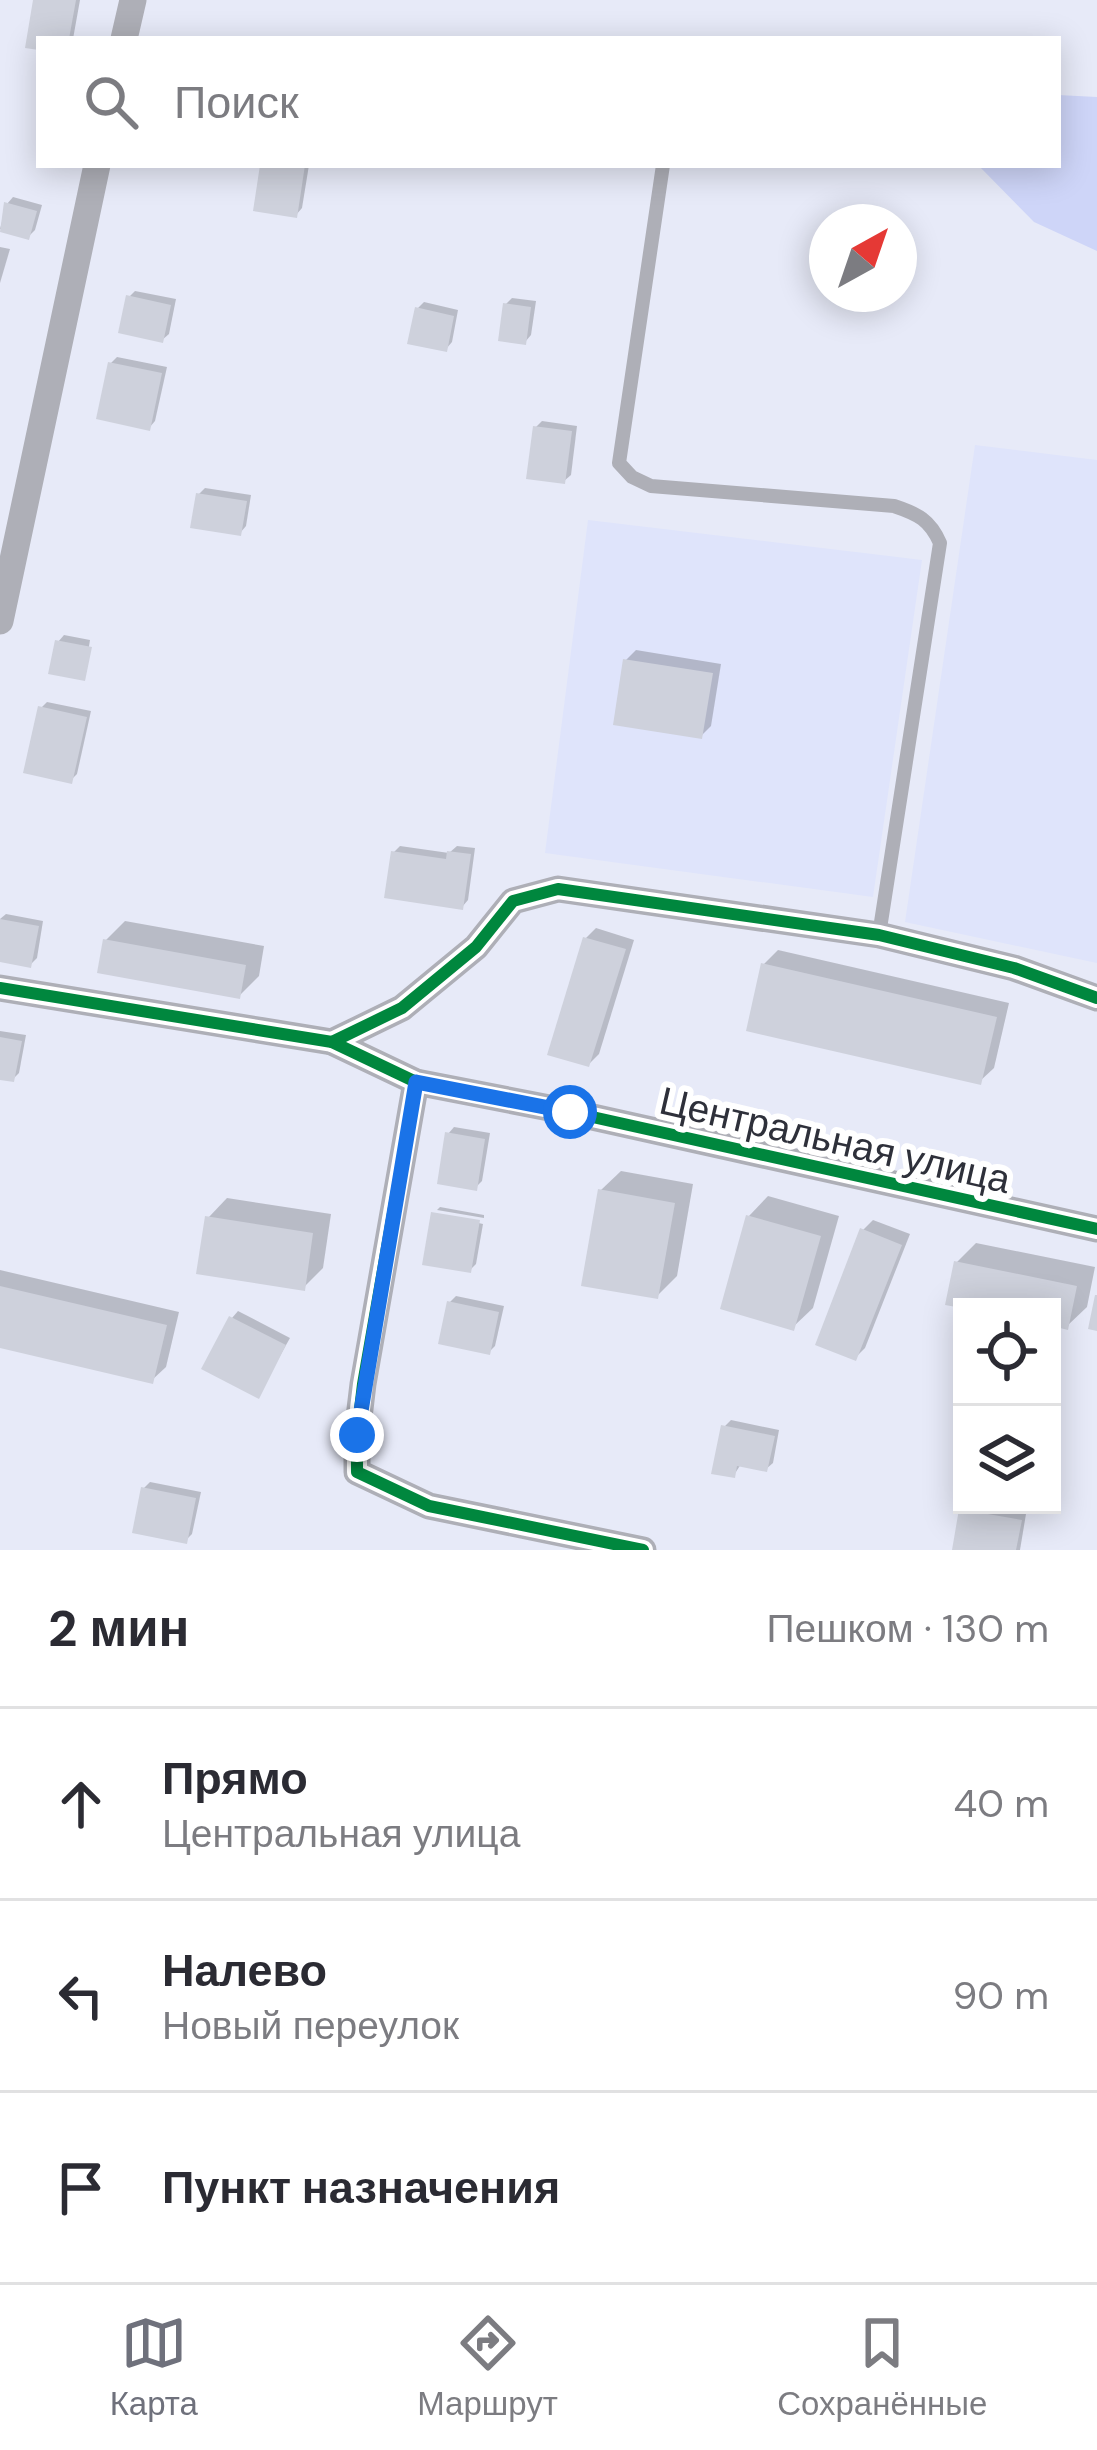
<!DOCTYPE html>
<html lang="ru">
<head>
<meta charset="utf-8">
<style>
  :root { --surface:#fff; --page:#f2f2f3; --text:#2b2b33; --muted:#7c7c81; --line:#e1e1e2; --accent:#6f717c }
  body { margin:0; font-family:"DM Sans",sans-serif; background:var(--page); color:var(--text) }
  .controls { position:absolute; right:36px; bottom:36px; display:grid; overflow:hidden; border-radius:0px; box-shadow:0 6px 30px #0003 }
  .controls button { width:108px; height:108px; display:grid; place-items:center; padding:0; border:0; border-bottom:3px solid var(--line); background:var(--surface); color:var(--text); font:60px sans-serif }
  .compass { position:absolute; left:809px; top:204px; width:108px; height:108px; border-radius:50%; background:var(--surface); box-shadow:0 6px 30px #0003; rotate:40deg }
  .stop { position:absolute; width:36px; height:36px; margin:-27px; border:9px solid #1a73e8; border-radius:50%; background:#fff }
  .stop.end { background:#1a73e8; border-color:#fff; box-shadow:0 3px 12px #0008 }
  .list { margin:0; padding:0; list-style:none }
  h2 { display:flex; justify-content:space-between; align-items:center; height:156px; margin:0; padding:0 48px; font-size:51px }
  h2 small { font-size:39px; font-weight:400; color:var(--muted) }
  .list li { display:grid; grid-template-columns:78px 1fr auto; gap:36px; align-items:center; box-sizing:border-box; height:192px; padding:0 48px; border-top:3px solid var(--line) }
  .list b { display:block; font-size:45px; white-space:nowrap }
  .list p { margin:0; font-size:39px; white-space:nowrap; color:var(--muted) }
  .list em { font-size:39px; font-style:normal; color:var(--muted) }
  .icon { flex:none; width:66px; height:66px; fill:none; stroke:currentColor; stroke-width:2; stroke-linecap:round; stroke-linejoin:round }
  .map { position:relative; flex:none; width:1097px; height:1550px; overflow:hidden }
  .search { position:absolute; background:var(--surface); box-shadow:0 6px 30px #0003; left:36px; right:36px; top:36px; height:132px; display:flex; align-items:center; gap:30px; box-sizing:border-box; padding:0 42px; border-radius:0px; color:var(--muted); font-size:45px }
  .sheet { height:732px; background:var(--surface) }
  nav { display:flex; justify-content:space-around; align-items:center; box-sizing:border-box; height:168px; border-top:3px solid var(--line); background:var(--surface); font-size:33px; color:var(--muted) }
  nav a { display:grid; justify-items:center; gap:6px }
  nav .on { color:var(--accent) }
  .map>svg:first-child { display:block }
</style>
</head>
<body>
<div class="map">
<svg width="1097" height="1550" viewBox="0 0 1097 1550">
  <rect width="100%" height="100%" fill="#e7eaf8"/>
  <g fill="#dfe4fb">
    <polygon points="975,445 1097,460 1097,963 905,922"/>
    <polygon points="588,520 922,560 873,897 545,853"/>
  </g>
  <polygon fill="#ced5f8" points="1058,95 1097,97 1097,251 1034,222 978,165 1058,165"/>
  <g fill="#0003">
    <polygon points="36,0 80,0 73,39 39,39 39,47"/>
    <polygon points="263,165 309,165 302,208 296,215"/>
    <polygon points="13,197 42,205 35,230 29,236 0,229 7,204"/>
    <polygon points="0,247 10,249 0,283"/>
    <polygon points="135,291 176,299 169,334 162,340 129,297"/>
    <polygon points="512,298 536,301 531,335 525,342 506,304"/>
    <polygon points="424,302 458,310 452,342 446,349 417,309"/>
    <polygon points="117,357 167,367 155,421 149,428 111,363"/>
    <polygon points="542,421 577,426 571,475 564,481 536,427"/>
    <polygon points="205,488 251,495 246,526 240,533 199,494"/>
    <polygon points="64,635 90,640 84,678 58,642"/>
    <polygon points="636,650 721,664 711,726 701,736 626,660"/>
    <polygon points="47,702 91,711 77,774 71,780 41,708"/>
    <polygon points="400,846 449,853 457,846 475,848 468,900 462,907 393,853"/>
    <polygon points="6,914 43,921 37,958 30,965 0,959 0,919"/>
    <polygon points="125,921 264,946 259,976 239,996 106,940"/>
    <polygon points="596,928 634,940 599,1054 589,1064 586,938"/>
    <polygon points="778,950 1009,1003 994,1068 980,1081 764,964"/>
    <polygon points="0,1031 26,1035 19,1073 13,1079 0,1077"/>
    <polygon points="454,1127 490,1133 482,1181 476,1187 448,1134"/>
    <polygon points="621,1171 693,1184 677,1276 657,1296 601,1190"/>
    <polygon points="768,1196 839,1216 813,1308 793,1327 749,1216"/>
    <polygon points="227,1198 331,1214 323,1268 303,1288 208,1218"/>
    <polygon points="440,1207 484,1215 484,1218 437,1210"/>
    <polygon points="434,1213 483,1224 476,1264 470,1270 426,1262"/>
    <polygon points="873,1220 910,1234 865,1348 855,1358 863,1230"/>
    <polygon points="976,1243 1095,1267 1087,1307 1067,1326 1052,1323 1052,1307 957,1262"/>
    <polygon points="0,1270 179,1312 166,1367 152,1380 0,1344"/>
    <polygon points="456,1296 504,1306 495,1346 489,1352 450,1302"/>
    <polygon points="238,1311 290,1338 258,1395 232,1318"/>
    <polygon points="731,1420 779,1430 773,1463 766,1469 741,1464 734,1475 724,1427"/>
    <polygon points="150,1482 201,1492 192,1534 186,1540 144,1488"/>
    <polygon points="967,1505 1026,1514 1020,1550 955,1550 962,1510"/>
  </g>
  <g fill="#ced1dc">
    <polygon points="33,0 76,0 69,39 39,39 39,50 25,48"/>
    <polygon points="260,165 305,165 297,218 253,211"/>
    <polygon points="4,202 37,211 29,240 0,232"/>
    <polygon points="126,295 171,305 163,343 118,333"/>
    <polygon points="503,303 531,307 526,345 498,341"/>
    <polygon points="415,307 454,316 447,352 407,344"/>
    <polygon points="108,362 162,373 150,431 96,419"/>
    <polygon points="533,426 572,431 565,484 526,479"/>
    <polygon points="196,493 247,501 241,536 190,528"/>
    <polygon points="55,640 92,647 85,681 48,674"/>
    <polygon points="623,659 713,673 702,739 613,725"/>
    <polygon points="38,706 87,717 72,784 23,773"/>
    <polygon points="391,851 446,859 447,851 471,854 463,910 384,898"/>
    <polygon points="0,919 39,926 31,968 0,962"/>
    <polygon points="583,937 626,949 589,1067 547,1055"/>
    <polygon points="103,939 246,965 240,999 97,973"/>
    <polygon points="761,963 997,1017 981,1085 746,1031"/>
    <polygon points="0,1037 22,1041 14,1082 0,1080"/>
    <polygon points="445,1132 485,1139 477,1191 437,1184"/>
    <polygon points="598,1189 675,1203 658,1299 581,1286"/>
    <polygon points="431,1212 480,1220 471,1273 422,1265"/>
    <polygon points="746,1215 821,1236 794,1331 720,1309"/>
    <polygon points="205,1216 313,1233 305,1291 196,1274"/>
    <polygon points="860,1228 902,1245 856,1361 815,1345"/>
    <polygon points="954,1261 1077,1286 1068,1330 1052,1326 1052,1307 962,1308 945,1305"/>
    <polygon points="0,1286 167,1325 153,1384 0,1348"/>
    <polygon points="1095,1295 1097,1295 1097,1331 1088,1329"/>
    <polygon points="447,1301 499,1312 490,1355 438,1344"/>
    <polygon points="229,1316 286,1345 259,1399 201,1369"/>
    <polygon points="721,1425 775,1436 767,1472 737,1466 735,1478 711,1474"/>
    <polygon points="141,1487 196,1498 187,1544 132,1533"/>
    <polygon points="959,1509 1022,1520 1016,1550 952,1550"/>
  </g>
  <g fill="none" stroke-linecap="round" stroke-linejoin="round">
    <path stroke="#aeafb7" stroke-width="14" d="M663,165L619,463L632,477L651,486L894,506C918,514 930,520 940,543L879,935"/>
    <g stroke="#aeafb7" stroke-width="27">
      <polyline points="124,39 133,0"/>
      <polyline points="0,621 97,165"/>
      <polyline points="0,988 332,1042 416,1082 570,1112 1097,1229"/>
      <polyline points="332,1042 402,1008 476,947 513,901 558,889 879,935 1014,968 1097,998"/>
      <polyline points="416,1082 363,1384 357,1434 357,1472 429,1506 643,1550"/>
    </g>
    <defs>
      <g id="cycleway">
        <polyline points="0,988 332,1042 416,1082 570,1112 1097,1229"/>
        <polyline points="332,1042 402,1008 476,947 513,901 558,889 879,935 1014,968 1097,998"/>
        <polyline points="416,1082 363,1384 357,1434 357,1472 429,1506 643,1550"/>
      </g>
    </defs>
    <use href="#cycleway" stroke="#fff" stroke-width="20"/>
    <use href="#cycleway" stroke="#00873e" stroke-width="12"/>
  </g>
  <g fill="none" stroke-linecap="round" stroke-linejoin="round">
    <polyline stroke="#1a73e8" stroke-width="15" points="357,1435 416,1082 570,1112"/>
  </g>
  <g text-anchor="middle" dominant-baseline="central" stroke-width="12" stroke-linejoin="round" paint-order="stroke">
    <g font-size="39" fill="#2e303a" stroke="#fff">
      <text transform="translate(835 1140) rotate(13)">Центральная улица</text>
    </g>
  </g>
</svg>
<div class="controls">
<button><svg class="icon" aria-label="locate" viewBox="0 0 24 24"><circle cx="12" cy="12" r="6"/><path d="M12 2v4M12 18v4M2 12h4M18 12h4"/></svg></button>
<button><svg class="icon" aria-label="layers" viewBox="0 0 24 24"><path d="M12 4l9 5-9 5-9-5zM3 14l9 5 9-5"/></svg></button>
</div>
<svg class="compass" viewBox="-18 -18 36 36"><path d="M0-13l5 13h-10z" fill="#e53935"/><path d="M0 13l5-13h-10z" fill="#7c7c81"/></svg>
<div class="stop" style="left:570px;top:1112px"></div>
<div class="stop end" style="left:357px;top:1435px"></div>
<div class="search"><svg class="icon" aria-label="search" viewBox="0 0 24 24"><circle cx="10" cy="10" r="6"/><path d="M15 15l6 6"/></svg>Поиск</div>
</div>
<section class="sheet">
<h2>2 мин<small>Пешком · 130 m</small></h2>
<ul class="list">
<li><svg class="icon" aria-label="ahead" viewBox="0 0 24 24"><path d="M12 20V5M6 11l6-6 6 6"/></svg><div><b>Прямо</b><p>Центральная улица</p></div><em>40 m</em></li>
<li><svg class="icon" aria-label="left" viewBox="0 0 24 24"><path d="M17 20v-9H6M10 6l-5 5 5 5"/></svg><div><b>Налево</b><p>Новый переулок</p></div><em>90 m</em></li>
<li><svg class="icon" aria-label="arrive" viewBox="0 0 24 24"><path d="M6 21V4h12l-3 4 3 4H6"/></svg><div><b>Пункт назначения</b></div></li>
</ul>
</section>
<nav>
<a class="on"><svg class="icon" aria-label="map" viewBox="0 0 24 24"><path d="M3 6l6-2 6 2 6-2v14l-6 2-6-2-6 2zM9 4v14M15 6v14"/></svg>Карта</a>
<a><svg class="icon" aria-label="directions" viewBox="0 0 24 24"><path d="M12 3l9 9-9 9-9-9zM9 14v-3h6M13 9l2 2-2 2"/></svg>Маршрут</a>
<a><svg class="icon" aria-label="saved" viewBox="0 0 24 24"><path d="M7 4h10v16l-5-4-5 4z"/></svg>Сохранённые</a>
</nav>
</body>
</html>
